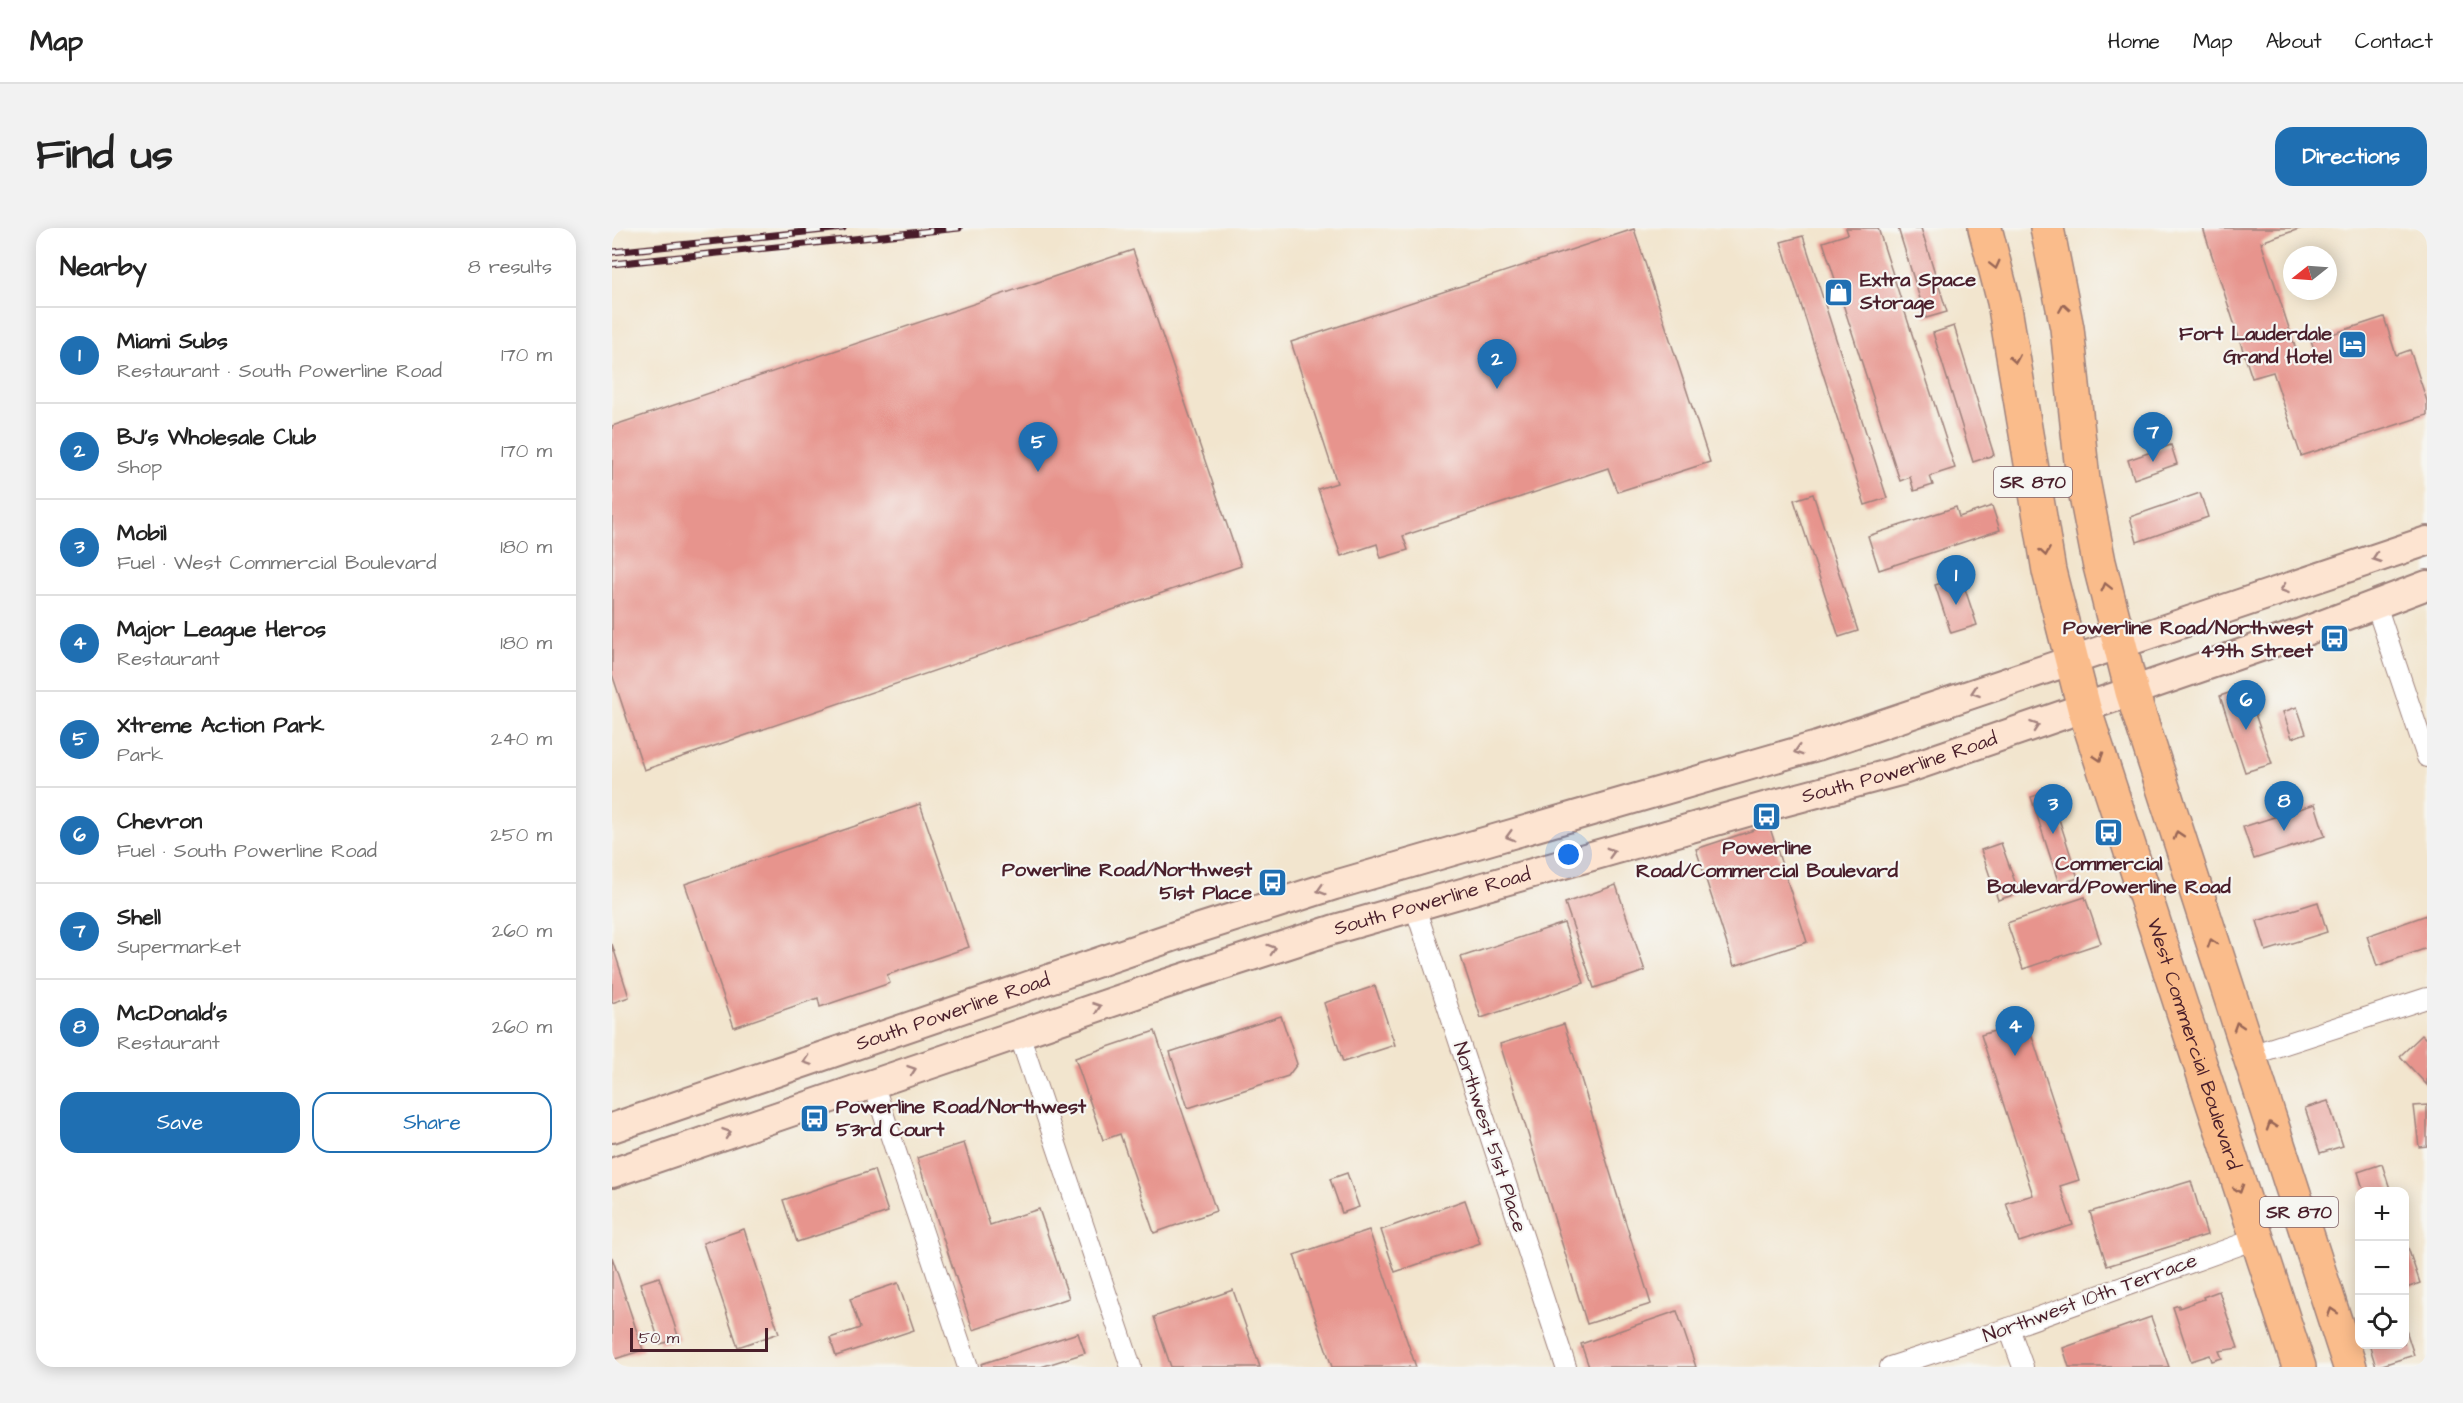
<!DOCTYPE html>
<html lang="en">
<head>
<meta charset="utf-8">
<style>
  :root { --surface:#fff; --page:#f2f2f2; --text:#222; --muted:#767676; --line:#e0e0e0; --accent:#1f6fb2 }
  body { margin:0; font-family:"Architects Daughter",sans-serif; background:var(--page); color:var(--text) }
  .controls { position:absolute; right:18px; bottom:18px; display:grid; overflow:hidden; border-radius:12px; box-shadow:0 3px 15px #0003 }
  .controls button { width:54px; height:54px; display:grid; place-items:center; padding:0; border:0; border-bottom:2px solid var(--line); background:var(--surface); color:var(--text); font:30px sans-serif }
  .compass { position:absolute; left:1671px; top:18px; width:54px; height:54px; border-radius:50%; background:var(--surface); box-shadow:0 3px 15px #0003; rotate:253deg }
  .scale { position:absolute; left:18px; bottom:15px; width:138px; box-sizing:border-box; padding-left:6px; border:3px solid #4a1f2b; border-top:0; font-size:16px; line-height:21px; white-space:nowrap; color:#4a1f2b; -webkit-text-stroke:4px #f6f6f2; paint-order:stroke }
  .you { position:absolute; left:957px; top:627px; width:21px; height:21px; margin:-15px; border:4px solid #fff; border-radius:50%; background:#1a73e8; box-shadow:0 0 0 9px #1a73e833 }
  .badge { display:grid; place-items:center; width:39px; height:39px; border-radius:50%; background:var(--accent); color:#fff; font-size:20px; font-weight:700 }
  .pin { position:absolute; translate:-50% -50px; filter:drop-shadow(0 2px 3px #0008) }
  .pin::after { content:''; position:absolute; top:32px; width:21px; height:18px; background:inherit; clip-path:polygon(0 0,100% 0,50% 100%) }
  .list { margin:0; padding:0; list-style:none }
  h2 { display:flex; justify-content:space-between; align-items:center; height:78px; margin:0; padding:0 24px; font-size:26px }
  h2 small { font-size:20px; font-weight:400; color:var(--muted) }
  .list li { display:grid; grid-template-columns:39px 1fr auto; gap:18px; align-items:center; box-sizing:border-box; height:96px; padding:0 24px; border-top:2px solid var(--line) }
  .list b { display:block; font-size:22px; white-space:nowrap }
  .list p { margin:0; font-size:20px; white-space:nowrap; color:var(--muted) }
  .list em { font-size:20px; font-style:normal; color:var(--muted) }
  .actions { display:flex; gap:12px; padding:18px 24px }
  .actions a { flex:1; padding:14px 0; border:2px solid var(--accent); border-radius:18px; text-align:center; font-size:21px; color:var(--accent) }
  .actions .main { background:var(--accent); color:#fff }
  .icon { flex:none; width:33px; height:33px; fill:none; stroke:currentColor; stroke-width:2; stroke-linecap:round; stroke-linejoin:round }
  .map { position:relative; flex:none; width:1815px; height:1139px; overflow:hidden; border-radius:18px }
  header { display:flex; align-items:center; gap:36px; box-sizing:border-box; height:84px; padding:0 30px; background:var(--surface); border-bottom:2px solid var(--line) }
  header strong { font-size:28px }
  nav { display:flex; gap:33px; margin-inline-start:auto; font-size:21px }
  .intro { display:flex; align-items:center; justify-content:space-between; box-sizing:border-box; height:144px; padding:0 36px }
  h1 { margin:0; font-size:42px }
  .button { padding:15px 27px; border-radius:18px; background:var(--accent); color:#fff; font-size:21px; font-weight:700 }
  main { display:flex; gap:36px; padding:0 36px }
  aside { flex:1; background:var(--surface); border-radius:18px; box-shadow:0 3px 15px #0003 }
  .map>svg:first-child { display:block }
</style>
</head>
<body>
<header>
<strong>Map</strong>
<nav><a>Home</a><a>Map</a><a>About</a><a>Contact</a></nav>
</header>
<div class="intro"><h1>Find us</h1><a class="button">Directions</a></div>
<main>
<aside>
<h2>Nearby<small>8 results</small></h2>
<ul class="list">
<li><span class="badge">1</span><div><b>Miami Subs</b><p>Restaurant · South Powerline Road</p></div><em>170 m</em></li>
<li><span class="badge">2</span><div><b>BJ's Wholesale Club</b><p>Shop</p></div><em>170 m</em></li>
<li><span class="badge">3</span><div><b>Mobil</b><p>Fuel · West Commercial Boulevard</p></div><em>180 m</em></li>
<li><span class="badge">4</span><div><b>Major League Heros</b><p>Restaurant</p></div><em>180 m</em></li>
<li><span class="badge">5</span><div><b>Xtreme Action Park</b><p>Park</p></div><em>240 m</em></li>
<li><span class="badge">6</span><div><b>Chevron</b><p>Fuel · South Powerline Road</p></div><em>250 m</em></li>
<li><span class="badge">7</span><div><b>Shell</b><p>Supermarket</p></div><em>260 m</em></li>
<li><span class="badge">8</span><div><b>McDonald's</b><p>Restaurant</p></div><em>260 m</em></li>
</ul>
<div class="actions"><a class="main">Save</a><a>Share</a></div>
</aside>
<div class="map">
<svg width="1815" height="1139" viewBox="0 0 1815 1139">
  <rect width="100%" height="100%" fill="#f6f6f2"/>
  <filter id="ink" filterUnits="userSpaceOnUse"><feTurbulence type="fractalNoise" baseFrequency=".0167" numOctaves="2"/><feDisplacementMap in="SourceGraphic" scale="12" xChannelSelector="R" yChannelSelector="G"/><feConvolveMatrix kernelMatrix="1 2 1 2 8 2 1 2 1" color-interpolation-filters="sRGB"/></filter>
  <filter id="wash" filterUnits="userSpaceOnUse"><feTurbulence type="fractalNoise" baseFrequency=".008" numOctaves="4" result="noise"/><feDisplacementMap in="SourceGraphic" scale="24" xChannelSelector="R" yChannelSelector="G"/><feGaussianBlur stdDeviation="1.35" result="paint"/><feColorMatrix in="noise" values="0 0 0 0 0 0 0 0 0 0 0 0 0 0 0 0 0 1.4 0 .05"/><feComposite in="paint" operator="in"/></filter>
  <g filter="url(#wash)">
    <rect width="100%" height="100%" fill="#f2e5ce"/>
    <g id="blocks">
      <g fill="#e7948d">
        <polygon points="1234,0 1266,0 1343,240 1318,248 1321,257 1302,263 1298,249 1288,253 1211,14 1236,6"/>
        <polygon points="1286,0 1309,0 1335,84 1314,90"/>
        <polygon points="1591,0 1690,0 1649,14 1688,134 1705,128 1699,113 1772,89 1784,127 1798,122 1815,173 1815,187 1689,228 1661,144 1640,150"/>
        <polygon points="1022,1 1098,234 1005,264 996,240 791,308 796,322 769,330 765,316 729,328 706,261 725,255 679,114"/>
        <polygon points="1191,8 1275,270 1253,277 1169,14"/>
        <polygon points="521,22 629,338 32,542 0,446 0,198"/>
        <polygon points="1342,98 1382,227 1361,234 1321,105"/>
        <polygon points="1559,217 1565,236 1522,251 1516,232"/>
        <polygon points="1588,265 1596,289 1525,314 1518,289"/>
        <polygon points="1201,266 1246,403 1227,409 1182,272"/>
        <polygon points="1380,278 1388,302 1267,342 1256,308 1344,279 1347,289"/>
        <polygon points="1349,349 1365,397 1339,405 1323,357"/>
        <polygon points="1634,459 1660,536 1633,544 1608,468"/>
        <polygon points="1685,479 1694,505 1680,510 1671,484"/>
        <polygon points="1438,563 1466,650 1447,656 1419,569"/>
        <polygon points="308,576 357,719 275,747 278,755 208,779 206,770 122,799 73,656"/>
        <polygon points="1703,576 1713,608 1642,631 1631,599"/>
        <polygon points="1157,597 1195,714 1122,738 1084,621"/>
        <polygon points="1389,615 1407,665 1386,672 1369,622"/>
        <polygon points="1004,657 1033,743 982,760 953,675"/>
        <polygon points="1473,669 1489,715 1411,741 1395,695"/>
        <polygon points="1706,674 1715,704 1654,723 1645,693"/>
        <polygon points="1815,687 1815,720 1765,738 1755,708"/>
        <polygon points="952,695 972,755 869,790 849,729"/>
        <polygon points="0,716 17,769 0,775"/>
        <polygon points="763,758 783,817 731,834 712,775"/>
        <polygon points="669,788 685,836 676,848 576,880 558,824"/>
        <polygon points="1415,793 1467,952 1448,958 1461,997 1407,1014 1394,975 1421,967 1369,807"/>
        <polygon points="952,796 1039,1076 975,1096 888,816"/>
        <polygon points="543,803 604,983 542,1005 508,906 491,912 463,830"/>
        <polygon points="1810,807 1815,812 1815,857 1788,828"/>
        <polygon points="1716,873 1731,918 1708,925 1693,880"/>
        <polygon points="1815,877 1815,918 1807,919 1802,878"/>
        <polygon points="352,915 378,997 427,981 457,1070 361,1102 305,930"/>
        <polygon points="1770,936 1779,964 1752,964 1746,944"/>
        <polygon points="262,942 276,984 185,1014 171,972"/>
        <polygon points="735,945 747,979 730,985 718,951"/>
        <polygon points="1579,953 1595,1007 1495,1038 1478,984"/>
        <polygon points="853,972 868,1015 783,1044 769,1002"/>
        <polygon points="132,1001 167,1105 126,1119 91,1015"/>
        <polygon points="757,1002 804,1139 720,1139 682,1027"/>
        <polygon points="1792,1008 1808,1055 1792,1061"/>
        <polygon points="0,1029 31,1122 0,1132"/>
        <polygon points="47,1049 67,1111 48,1116 28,1055"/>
        <polygon points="286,1055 302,1102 224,1128 218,1110 248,1100 238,1071"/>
        <polygon points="621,1062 648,1139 559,1139 542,1089"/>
        <polygon points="1607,1063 1626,1120 1607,1123 1610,1130 1600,1133 1598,1127 1579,1133 1561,1079 1567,1077 1567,1080 1592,1071 1591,1069"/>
        <polygon points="1065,1083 1084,1139 977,1139 969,1116"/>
        <polygon points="1539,1089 1557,1139 1457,1139 1451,1120"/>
        <polygon points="1793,1099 1802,1127 1764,1139 1757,1116 1792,1116"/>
        <polygon points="466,1105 473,1125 429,1139 370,1139 369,1136"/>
      </g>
    </g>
  </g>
  <g filter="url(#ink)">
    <use href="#blocks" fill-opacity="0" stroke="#9e827c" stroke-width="1.5"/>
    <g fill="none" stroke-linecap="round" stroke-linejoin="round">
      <defs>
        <g id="street">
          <polyline points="1764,377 1815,529"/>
          <polyline points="803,679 954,1139"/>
          <polyline points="407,806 519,1139"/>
          <polyline points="1636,828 1815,770"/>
          <polyline points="261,855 356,1139"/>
          <polyline points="1397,1100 1411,1139"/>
          <polyline points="1278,1139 1397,1100 1644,1011"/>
        </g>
        <g id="secondary">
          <path id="s1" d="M0,900L566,707L723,657L1205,518L1815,313"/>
          <path id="s2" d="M0,945L553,756L720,702L1156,578L1288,543L1686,406L1815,357"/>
        </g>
        <g id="highway">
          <path id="s3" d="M1373,0L1392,74L1437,343L1472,480L1687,1139"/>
          <polyline points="1435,0 1455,100 1471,252 1487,334 1520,464 1738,1139"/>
        </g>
      </defs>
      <use href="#street" stroke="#9e827c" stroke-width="22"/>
      <use href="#secondary" stroke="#9e827c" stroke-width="32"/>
      <use href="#highway" stroke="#9e827c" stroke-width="36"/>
      <use href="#street" stroke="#fff" stroke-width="20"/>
      <use href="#secondary" stroke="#fde4d1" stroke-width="28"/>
      <use href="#highway" stroke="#fabc8b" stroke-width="33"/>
      <defs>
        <g id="rail">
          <polyline points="0,24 231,0"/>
          <polyline points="0,36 347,0"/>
        </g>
      </defs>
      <use href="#rail" stroke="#4a1f2b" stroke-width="7"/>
      <use href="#rail" stroke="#f6f6f2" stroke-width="4.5" stroke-dasharray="14" stroke-linecap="butt"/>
    </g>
    <defs><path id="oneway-chevron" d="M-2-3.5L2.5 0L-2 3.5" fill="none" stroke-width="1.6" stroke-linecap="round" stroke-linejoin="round" transform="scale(1.5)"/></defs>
    <g stroke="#996656">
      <use href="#oneway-chevron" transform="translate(1383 37) rotate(76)"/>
      <use href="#oneway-chevron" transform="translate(1452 80) rotate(-99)"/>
      <use href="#oneway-chevron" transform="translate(1403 131) rotate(80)"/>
      <use href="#oneway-chevron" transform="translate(1433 324) rotate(80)"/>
      <use href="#oneway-chevron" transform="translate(1494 359) rotate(-104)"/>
      <use href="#oneway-chevron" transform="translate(1487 529) rotate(72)"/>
      <use href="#oneway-chevron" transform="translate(1566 607) rotate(-108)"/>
      <use href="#oneway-chevron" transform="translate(1600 715) rotate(-108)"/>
      <use href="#oneway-chevron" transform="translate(1626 798) rotate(-108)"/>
      <use href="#oneway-chevron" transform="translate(1659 898) rotate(-108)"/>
      <use href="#oneway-chevron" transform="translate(1627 961) rotate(72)"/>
      <use href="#oneway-chevron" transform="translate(1720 1084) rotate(-108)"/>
    </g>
    <g stroke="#a4827e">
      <use href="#oneway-chevron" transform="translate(1764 330) rotate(161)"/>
      <use href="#oneway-chevron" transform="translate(1672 361) rotate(161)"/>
      <use href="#oneway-chevron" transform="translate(1363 464) rotate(161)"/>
      <use href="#oneway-chevron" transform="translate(1423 498) rotate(-19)"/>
      <use href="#oneway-chevron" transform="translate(1186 523) rotate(163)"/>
      <use href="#oneway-chevron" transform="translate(898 608) rotate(164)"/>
      <use href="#oneway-chevron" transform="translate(999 624) rotate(-16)"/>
      <use href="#oneway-chevron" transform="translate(709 662) rotate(163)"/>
      <use href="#oneway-chevron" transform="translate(660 721) rotate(-18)"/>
      <use href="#oneway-chevron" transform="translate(485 779) rotate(-19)"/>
      <use href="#oneway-chevron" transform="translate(195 833) rotate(161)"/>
      <use href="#oneway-chevron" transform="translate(300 842) rotate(-19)"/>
      <use href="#oneway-chevron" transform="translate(115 905) rotate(-19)"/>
    </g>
  </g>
  <defs>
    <symbol id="shop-square" viewBox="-11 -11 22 22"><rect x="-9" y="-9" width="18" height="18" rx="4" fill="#1f6fb2" stroke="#f6f6f2"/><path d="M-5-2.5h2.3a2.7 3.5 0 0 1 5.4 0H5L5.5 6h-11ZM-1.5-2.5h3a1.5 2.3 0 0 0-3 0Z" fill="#fff"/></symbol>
    <symbol id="hotel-square" viewBox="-11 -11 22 22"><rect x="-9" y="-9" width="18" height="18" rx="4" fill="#1f6fb2" stroke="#f6f6f2"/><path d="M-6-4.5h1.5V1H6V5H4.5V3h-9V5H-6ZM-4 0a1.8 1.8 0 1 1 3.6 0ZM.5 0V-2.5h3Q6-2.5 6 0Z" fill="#fff"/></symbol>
    <symbol id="bus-square" viewBox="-11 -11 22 22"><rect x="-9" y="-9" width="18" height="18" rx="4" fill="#1f6fb2" stroke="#f6f6f2"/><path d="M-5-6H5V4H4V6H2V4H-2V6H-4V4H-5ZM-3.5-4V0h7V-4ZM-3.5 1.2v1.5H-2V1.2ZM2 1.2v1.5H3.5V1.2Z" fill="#fff"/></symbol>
  </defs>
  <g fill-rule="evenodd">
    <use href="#shop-square" x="1210" y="48" width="33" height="33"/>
    <use href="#hotel-square" x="1724" y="100" width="33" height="33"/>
    <use href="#bus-square" x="1706" y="394" width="33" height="33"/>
    <use href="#bus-square" x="1138" y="572" width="33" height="33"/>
    <use href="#bus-square" x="1480" y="588" width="33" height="33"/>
    <use href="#bus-square" x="644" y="638" width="33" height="33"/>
    <use href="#bus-square" x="186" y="874" width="33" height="33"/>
  </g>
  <g text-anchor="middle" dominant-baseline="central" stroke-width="4.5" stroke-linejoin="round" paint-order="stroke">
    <g fill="#f6f6f2" stroke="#7e6067" stroke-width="1.5">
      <rect x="1382" y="239" width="78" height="30" rx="4.5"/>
      <rect x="1648" y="969" width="78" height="30" rx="4.5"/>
    </g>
    <g font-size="18" font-weight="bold" fill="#4a1f2b">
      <text x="1421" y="254">SR 870</text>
      <text x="1687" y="984">SR 870</text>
    </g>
    <g font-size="20" font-weight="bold" fill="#4a1f2b" stroke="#f6f6f2" text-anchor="end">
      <text x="1248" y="52" text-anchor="start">Extra Space<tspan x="1248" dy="23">Storage</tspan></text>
      <text x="1720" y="106">Fort Lauderdale<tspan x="1720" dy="23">Grand Hotel</tspan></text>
      <text x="1701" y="400">Powerline Road/Northwest<tspan x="1701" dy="23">49th Street</tspan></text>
      <text x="1155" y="620" text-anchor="middle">Powerline<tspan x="1155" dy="23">Road/Commercial Boulevard</tspan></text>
      <text x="1497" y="636" text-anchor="middle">Commercial<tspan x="1497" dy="23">Boulevard/Powerline Road</tspan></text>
      <text x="640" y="642">Powerline Road/Northwest<tspan x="640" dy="23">51st Place</tspan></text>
      <text x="224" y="879" text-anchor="start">Powerline Road/Northwest<tspan x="224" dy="23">53rd Court</tspan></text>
    </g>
    <g font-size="20" fill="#4a1f2b" stroke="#f6f6f2">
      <text stroke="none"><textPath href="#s2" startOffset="1350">South Powerline Road</textPath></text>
      <text stroke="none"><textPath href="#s2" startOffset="864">South Powerline Road</textPath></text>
      <text stroke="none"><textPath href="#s1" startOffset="360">South Powerline Road</textPath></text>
      <text stroke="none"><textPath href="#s3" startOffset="844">West Commercial Boulevard</textPath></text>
      <text transform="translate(878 909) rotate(72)">Northwest 51st Place</text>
      <text transform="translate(1478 1070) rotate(-20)">Northwest 10th Terrace</text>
    </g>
  </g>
</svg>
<div class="controls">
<button>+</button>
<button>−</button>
<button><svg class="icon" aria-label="locate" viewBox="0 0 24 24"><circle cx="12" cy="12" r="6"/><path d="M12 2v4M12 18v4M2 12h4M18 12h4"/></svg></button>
</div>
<svg class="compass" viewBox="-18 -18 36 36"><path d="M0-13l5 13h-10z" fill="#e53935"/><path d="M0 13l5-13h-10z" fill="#767676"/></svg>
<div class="scale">50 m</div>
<div class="you"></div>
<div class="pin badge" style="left:1344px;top:377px">1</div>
<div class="pin badge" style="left:885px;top:161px">2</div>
<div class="pin badge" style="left:1441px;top:606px">3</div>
<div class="pin badge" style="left:1403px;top:828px">4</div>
<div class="pin badge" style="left:426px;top:244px">5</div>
<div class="pin badge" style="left:1634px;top:502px">6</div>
<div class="pin badge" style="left:1541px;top:234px">7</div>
<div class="pin badge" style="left:1672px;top:603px">8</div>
</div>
</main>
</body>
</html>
